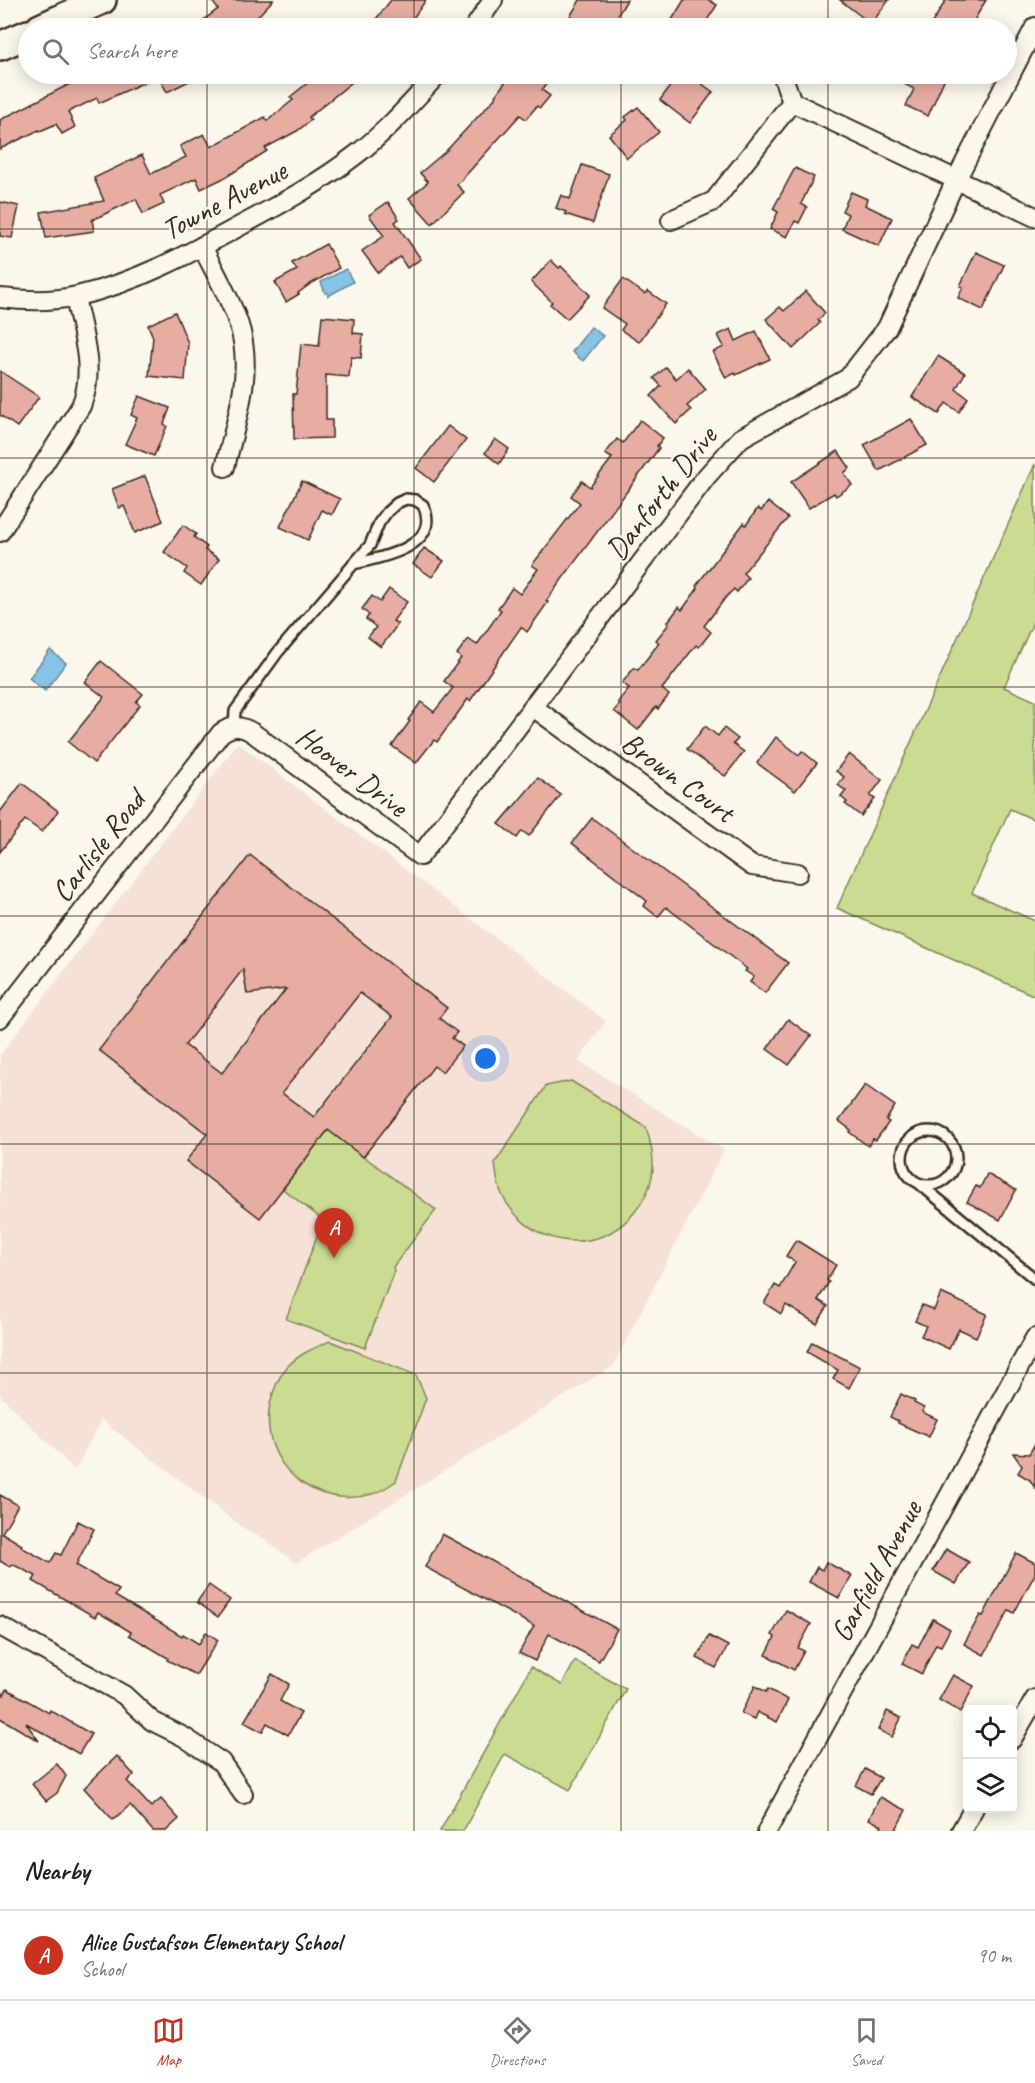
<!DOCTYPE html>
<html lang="en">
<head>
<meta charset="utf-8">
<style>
  :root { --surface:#fff; --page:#f2f2f2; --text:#202124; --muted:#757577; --line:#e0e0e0; --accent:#c8321e }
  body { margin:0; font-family:Caveat,sans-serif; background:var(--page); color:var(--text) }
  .controls { position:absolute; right:18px; bottom:18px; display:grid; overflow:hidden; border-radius:6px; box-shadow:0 3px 15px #0003 }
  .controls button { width:54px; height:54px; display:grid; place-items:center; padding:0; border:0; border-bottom:2px solid var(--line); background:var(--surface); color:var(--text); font:30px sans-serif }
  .you { position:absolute; left:486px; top:1059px; width:21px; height:21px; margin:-15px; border:4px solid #fff; border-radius:50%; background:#1a73e8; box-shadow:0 0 0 9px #1a73e833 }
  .badge { display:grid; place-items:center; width:39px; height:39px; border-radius:50%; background:var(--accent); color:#fff; font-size:20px; font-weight:700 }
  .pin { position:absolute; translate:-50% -50px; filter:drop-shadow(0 2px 3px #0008) }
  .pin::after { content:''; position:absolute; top:32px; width:21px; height:18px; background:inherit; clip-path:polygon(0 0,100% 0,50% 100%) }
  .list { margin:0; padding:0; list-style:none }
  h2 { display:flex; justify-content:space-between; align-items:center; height:78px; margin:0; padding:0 24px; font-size:26px }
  h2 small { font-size:20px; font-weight:400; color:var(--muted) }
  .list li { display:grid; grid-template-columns:39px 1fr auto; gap:18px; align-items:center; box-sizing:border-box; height:90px; padding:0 24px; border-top:2px solid var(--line) }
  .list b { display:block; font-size:22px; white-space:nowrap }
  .list p { margin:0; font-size:20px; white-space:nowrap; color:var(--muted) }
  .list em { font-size:20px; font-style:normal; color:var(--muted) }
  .icon { flex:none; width:33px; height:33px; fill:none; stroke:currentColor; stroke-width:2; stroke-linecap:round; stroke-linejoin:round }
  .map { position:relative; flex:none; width:1035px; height:1831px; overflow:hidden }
  .search { position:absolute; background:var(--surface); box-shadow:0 3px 15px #0003; left:18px; right:18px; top:18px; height:66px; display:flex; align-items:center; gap:15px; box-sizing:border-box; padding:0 21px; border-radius:33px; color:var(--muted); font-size:22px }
  .sheet { height:168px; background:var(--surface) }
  nav { display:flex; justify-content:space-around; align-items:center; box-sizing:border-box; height:84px; border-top:2px solid var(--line); background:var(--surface); font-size:16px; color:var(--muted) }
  nav a { display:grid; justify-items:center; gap:3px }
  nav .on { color:var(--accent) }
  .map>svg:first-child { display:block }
</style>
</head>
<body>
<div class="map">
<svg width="1035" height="1831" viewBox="0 0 1035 1831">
  <rect width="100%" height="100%" fill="#fbf7ec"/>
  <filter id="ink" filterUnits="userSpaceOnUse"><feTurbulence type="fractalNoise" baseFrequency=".0167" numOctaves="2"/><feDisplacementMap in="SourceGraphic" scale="12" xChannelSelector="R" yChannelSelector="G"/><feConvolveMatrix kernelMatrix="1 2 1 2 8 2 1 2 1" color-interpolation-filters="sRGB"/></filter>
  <g filter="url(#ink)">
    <polygon fill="#f5e1d6" points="238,743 606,1021 578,1061 724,1150 613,1366 296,1563 264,1539 249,1532 101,1420 75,1470 0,1395 0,1055"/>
    <g fill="#c9dc91" stroke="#828358" stroke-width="1.5">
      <polygon points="1035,464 1035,618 1004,687 1035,701 1035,820 1010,809 972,893 1035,921 1035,996 837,908"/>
      <path d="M571,1081L646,1127C651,1144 655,1159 652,1176C650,1190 643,1202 634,1213C595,1260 523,1245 500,1190C497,1182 496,1172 495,1163L546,1086Z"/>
      <polygon points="328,1130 436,1210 393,1267 394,1271 365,1348 286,1319 317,1236 342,1242 345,1237 283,1189"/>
      <path d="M330,1341L416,1375L426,1398L396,1481C389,1486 380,1492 372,1494C315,1511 258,1464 270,1404C273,1391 278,1377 287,1367C299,1354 314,1348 330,1341Z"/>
      <polygon points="575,1661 626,1689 570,1790 505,1754 463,1831 440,1831 531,1667 562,1685"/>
    </g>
    <g fill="#86c3e6" stroke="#688696" stroke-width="1.5">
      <polygon points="346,269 353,282 328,296 327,292 325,293 321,282"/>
      <polygon points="591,327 603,336 583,361 572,352"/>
      <polygon points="50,650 66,663 45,691 29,678"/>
    </g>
    <g fill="#e7ada3" stroke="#3b2a1e" stroke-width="1.5" fill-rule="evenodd">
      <polygon points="211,0 273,0 258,16 241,28 193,28 218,9"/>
      <polygon points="391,0 426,0 406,28 369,28"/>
      <polygon points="580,0 627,0 610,28 563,28"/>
      <polygon points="684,0 709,0 717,5 702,28 667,28"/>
      <polygon points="840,0 889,0 871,24"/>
      <polygon points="946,0 986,0 972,24 968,22 964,28 929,28"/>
      <polygon points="89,74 92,80 105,74 203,74 167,92 158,76 99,103 97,98 68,112 75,127 62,134 56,124 40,131 39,130 0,149 0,120"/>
      <polygon points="319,74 362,74 309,117 311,120 297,131 265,148 267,151 226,177 201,189 196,178 160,195 164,204 143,214 136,199 92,220 94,231 46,238 41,212 104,201 94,178 142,155 151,174 186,157 180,146 204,134 211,147 265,117 267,121 293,100 290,97"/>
      <polygon points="511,74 543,74 550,79 542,90 550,96 540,108 537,106 526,119 520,115 457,185 464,192 432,224 409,198 428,182 420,173 446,151 496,97 495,96"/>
      <polygon points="679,74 688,74 713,92 690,123 660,100"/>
      <polygon points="909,74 943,74 941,79 944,80 928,116 906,106 914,89 904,84"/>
      <polygon points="638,107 659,132 627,158 609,135 627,120 625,117"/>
      <polygon points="582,165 609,174 593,223 565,214 566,212 556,208 561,195 570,199"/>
      <polygon points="795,168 814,177 801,204 807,207 799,223 795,221 787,237 770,229 778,212 773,209"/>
      <polygon points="851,192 867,199 865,205 892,218 879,246 842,229 848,214 842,211"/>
      <polygon points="0,202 19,206 12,238 0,236"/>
      <polygon points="388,202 399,219 395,222 421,259 407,268 400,257 378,273 362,251 384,236 369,215"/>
      <polygon points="326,244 339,268 309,285 298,293 299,294 286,302 275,282 297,270 292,263"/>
      <polygon points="976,252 1004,265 983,310 958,298 963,287 960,286"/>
      <polygon points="551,260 559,268 561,266 590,295 567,319 550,304 552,302 531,282"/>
      <polygon points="623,279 645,294 648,291 666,304 639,342 621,330 625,324 602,308"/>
      <polygon points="806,291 825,313 818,320 820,323 793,349 766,319 780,307 784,311"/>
      <polygon points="175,312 188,343 185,380 149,376 153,337 148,325"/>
      <polygon points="322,316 354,319 353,333 363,334 361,358 351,357 349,377 326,375 326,420 332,420 332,438 294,439 293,394 296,394 301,344 319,346"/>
      <polygon points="731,329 736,341 756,331 770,359 736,375 735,373 726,378 713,352 724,347 718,335"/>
      <polygon points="938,356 965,373 956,389 968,398 959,412 946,403 939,414 912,397"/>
      <polygon points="666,367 676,379 688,368 706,389 687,406 691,410 676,424 651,396 661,386 654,378"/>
      <polygon points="0,371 39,397 17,427 0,415"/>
      <polygon points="139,396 170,408 164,424 167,426 154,456 125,444 137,418 131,415"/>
      <polygon points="911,419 927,445 879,471 864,445"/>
      <polygon points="640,420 663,438 657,446 659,448 546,601 548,602 527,632 521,627 470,701 468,699 437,742 434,740 416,763 392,746 410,721 408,720 421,702 434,712 453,688 444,681 461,658 457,654 468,639 477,645 501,610 498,608 512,588 520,594 538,569 532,565 580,503 571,496 582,481 590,487 612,458 605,454 617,439 623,443"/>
      <polygon points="448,426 466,440 434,482 416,468"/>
      <polygon points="495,439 509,449 499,464 485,453"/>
      <polygon points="838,451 850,468 844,473 852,485 836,496 834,493 809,508 791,482"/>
      <polygon points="145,476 163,521 135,533 124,506 119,508 112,489"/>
      <polygon points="302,481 340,499 332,515 322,510 308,540 280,527"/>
      <polygon points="768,502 788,518 743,573 748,578 737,592 734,589 726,597 704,626 711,632 699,647 696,645 662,689 669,695 658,709 656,707 638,730 614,711 620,704 618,702 629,688 622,683 634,668 638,670 659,643 656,640 669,624 667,623 679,607 682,610 698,588 696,586 744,523 746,525 758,508 761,511"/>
      <polygon points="183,525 196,534 194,537 207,547 205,550 219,559 201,585 184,573 187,568 164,552"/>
      <polygon points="424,548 444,561 432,577 413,564"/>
      <polygon points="389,589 407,602 393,621 398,624 381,647 368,637 376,627 366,619 369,615 362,609 372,596 380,602"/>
      <polygon points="101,661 143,694 136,702 140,705 94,763 68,742 104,697 85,682"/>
      <polygon points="705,726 718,736 724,728 738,739 733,744 744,752 725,776 687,749"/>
      <polygon points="776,737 799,755 802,751 817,763 795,791 757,763"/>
      <polygon points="849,754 882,780 870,796 875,799 861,816 845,804 847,802 841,797 846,791 838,785 844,777 836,771"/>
      <polygon points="538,778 561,795 529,836 522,831 517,838 499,824"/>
      <polygon points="22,783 58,811 42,832 25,820 0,852 0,812"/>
      <polygon points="592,818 788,963 765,993 750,982 754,977 745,971 747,969 666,907 658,917 644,906 647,901 572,843"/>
      <path d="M250,855L447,1008L439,1018L457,1032L452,1038L463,1046L442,1072L434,1066L363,1157L328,1130L260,1218L186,1161L207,1134L99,1050ZM243,969L247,994L286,989L222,1073L185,1045ZM360,993L392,1017L314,1117L282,1093Z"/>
      <polygon points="788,1019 811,1036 789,1065 767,1049"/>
      <polygon points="865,1085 895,1106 886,1120 889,1122 876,1140 873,1139 868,1146 849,1132 851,1130 839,1121"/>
      <polygon points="987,1174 1016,1190 1000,1220 967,1202 976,1186 980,1188"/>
      <polygon points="796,1240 836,1265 827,1280 829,1282 818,1300 828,1306 817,1324 786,1305 781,1314 764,1303 775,1285 780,1288 795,1262 786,1256"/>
      <polygon points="941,1293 987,1314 976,1337 959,1329 949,1349 921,1336 926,1326 915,1321 922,1305 934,1310"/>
      <polygon points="812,1342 860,1367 849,1388 833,1379 838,1370 807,1352"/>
      <polygon points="901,1394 915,1401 914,1403 924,1408 922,1412 937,1419 929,1437 898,1423 898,1421 890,1417"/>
      <polygon points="1035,1444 1035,1488 1030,1480 1018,1473 1022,1466 1013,1453 1029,1454"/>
      <polygon points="0,1495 18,1505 2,1533 22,1545 21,1547 50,1563 56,1553 61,1555 78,1521 94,1529 76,1565 119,1590 115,1596 182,1636 183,1634 199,1644 206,1632 218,1640 196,1675 167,1660 168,1658 129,1635 131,1632 98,1612 95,1617 33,1581 36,1576 12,1564 10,1567 0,1561"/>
      <polygon points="442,1534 617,1629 599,1661 549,1634 535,1661 519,1653 534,1626 425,1567"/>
      <polygon points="946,1549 969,1562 956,1584 933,1571"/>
      <polygon points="1016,1553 1035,1563 1035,1574 1014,1613 1009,1610 984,1655 964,1644 980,1615 983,1616"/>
      <polygon points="826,1562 852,1576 839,1598 809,1582 817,1567 822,1570"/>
      <polygon points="209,1585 230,1600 218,1617 197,1602"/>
      <polygon points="786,1610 811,1624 798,1648 804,1651 794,1670 766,1655 775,1637 772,1635"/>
      <polygon points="933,1619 950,1629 941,1646 936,1644 922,1674 902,1664 912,1644 918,1647"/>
      <polygon points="709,1636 728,1646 716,1668 697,1658"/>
      <polygon points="272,1674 289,1684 280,1701 301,1713 288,1735 267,1723 262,1732 244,1722"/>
      <polygon points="953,1675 974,1686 960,1712 939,1700"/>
      <polygon points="755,1686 766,1692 768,1689 788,1700 777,1722 757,1712 754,1719 741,1713"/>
      <polygon points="0,1689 4,1695 7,1689 49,1713 50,1710 91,1734 79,1754 26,1723 39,1741 0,1718"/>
      <polygon points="887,1711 901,1718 892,1737 878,1730"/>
      <polygon points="117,1756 134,1775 127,1781 151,1807 161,1799 179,1819 166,1831 153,1831 130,1805 113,1820 84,1788"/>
      <polygon points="57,1764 66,1776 57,1793 46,1801 32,1784"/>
      <polygon points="865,1769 881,1778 871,1794 856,1786"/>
      <polygon points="880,1797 906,1810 895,1831 878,1831 882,1826 869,1819"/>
    </g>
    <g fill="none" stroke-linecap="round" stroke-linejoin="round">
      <defs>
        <g id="lane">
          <path d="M234,726L235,711L278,652L370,545L379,523L387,512L397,503L406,499L415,500L423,505C443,547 380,558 353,564"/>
          <circle cx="929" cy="1158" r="27"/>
          <polyline points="921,1185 1035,1279"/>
        </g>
        <g id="street">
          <polyline points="474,28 493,0"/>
          <polyline points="782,74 792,102 1035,217"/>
          <polyline points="671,220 714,201 792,102"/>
          <path d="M202,246C214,271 229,296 238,322C255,370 236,420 225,467"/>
          <path d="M0,298C26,301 51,302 77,296C135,283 189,254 240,226C281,204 321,182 357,154C387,131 413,101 438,74"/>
          <path d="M0,532L81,406C96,370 82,333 75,297"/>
          <polyline points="533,707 752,866 798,873"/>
          <path d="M0,1018L221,733C232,725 241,725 253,733L420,856L706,477L741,438L848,378L887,328L956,180L1035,27"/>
          <polyline points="0,1626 124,1695 152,1721 184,1737 221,1762 243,1794"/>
          <polyline points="1012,1739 1035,1699"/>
          <polyline points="767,1831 1035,1338"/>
          <polyline points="961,1831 974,1808"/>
        </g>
        <g id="secondary">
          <polyline points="40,28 102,0"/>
          <polyline points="0,46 28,34"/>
        </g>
      </defs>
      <use href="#lane" stroke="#3b2a1e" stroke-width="14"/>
      <use href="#street" stroke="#3b2a1e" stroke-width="22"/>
      <use href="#secondary" stroke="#3b2a1e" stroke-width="32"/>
      <use href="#lane" stroke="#fbf7ec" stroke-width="9"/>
      <use href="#street" stroke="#fbf7ec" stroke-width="18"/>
      <use href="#secondary" stroke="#fbf7ec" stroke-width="27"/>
    </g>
  </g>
  <path fill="none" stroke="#3b2a1e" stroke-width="1.5" stroke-opacity="0.55" d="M207,0V28M414,0V28M621,0V28M828,0V28M207,74V1831M414,74V1831M621,74V1831M828,74V1831M0,229H1035M0,458H1035M0,687H1035M0,916H1035M0,1144H1035M0,1373H1035M0,1602H1035"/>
  <g text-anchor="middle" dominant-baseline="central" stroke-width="5" stroke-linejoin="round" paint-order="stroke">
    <g font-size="30" fill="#3b2a1e" stroke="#fbf7ec">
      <text transform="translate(224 200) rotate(-28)">Towne Avenue</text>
      <text transform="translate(661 493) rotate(-52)">Danforth Drive</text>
      <text transform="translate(352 771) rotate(37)">Hoover Drive</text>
      <text transform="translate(678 777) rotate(36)">Brown Court</text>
      <text transform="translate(98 846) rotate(-52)">Carlisle Road</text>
      <text transform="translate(876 1571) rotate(-61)">Garfield Avenue</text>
    </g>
  </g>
</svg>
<div class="controls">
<button><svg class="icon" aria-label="locate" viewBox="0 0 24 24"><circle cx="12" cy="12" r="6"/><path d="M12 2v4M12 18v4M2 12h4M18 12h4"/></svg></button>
<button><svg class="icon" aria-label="layers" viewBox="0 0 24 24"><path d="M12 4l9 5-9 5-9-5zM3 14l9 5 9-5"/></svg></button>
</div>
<div class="you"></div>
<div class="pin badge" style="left:334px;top:1258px">A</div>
<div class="search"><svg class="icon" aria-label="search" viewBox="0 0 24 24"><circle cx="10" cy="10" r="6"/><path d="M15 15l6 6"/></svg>Search here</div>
</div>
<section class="sheet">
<h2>Nearby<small></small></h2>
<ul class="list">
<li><span class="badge">A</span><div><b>Alice Gustafson Elementary School</b><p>School</p></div><em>90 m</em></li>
</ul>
</section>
<nav>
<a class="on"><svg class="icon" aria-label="map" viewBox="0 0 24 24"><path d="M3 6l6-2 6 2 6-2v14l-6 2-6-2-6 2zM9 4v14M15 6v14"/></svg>Map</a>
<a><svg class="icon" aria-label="directions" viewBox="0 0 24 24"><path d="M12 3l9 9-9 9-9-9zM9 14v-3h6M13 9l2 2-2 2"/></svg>Directions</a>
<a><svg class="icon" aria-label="saved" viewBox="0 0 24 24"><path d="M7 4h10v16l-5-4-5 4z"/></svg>Saved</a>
</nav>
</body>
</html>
